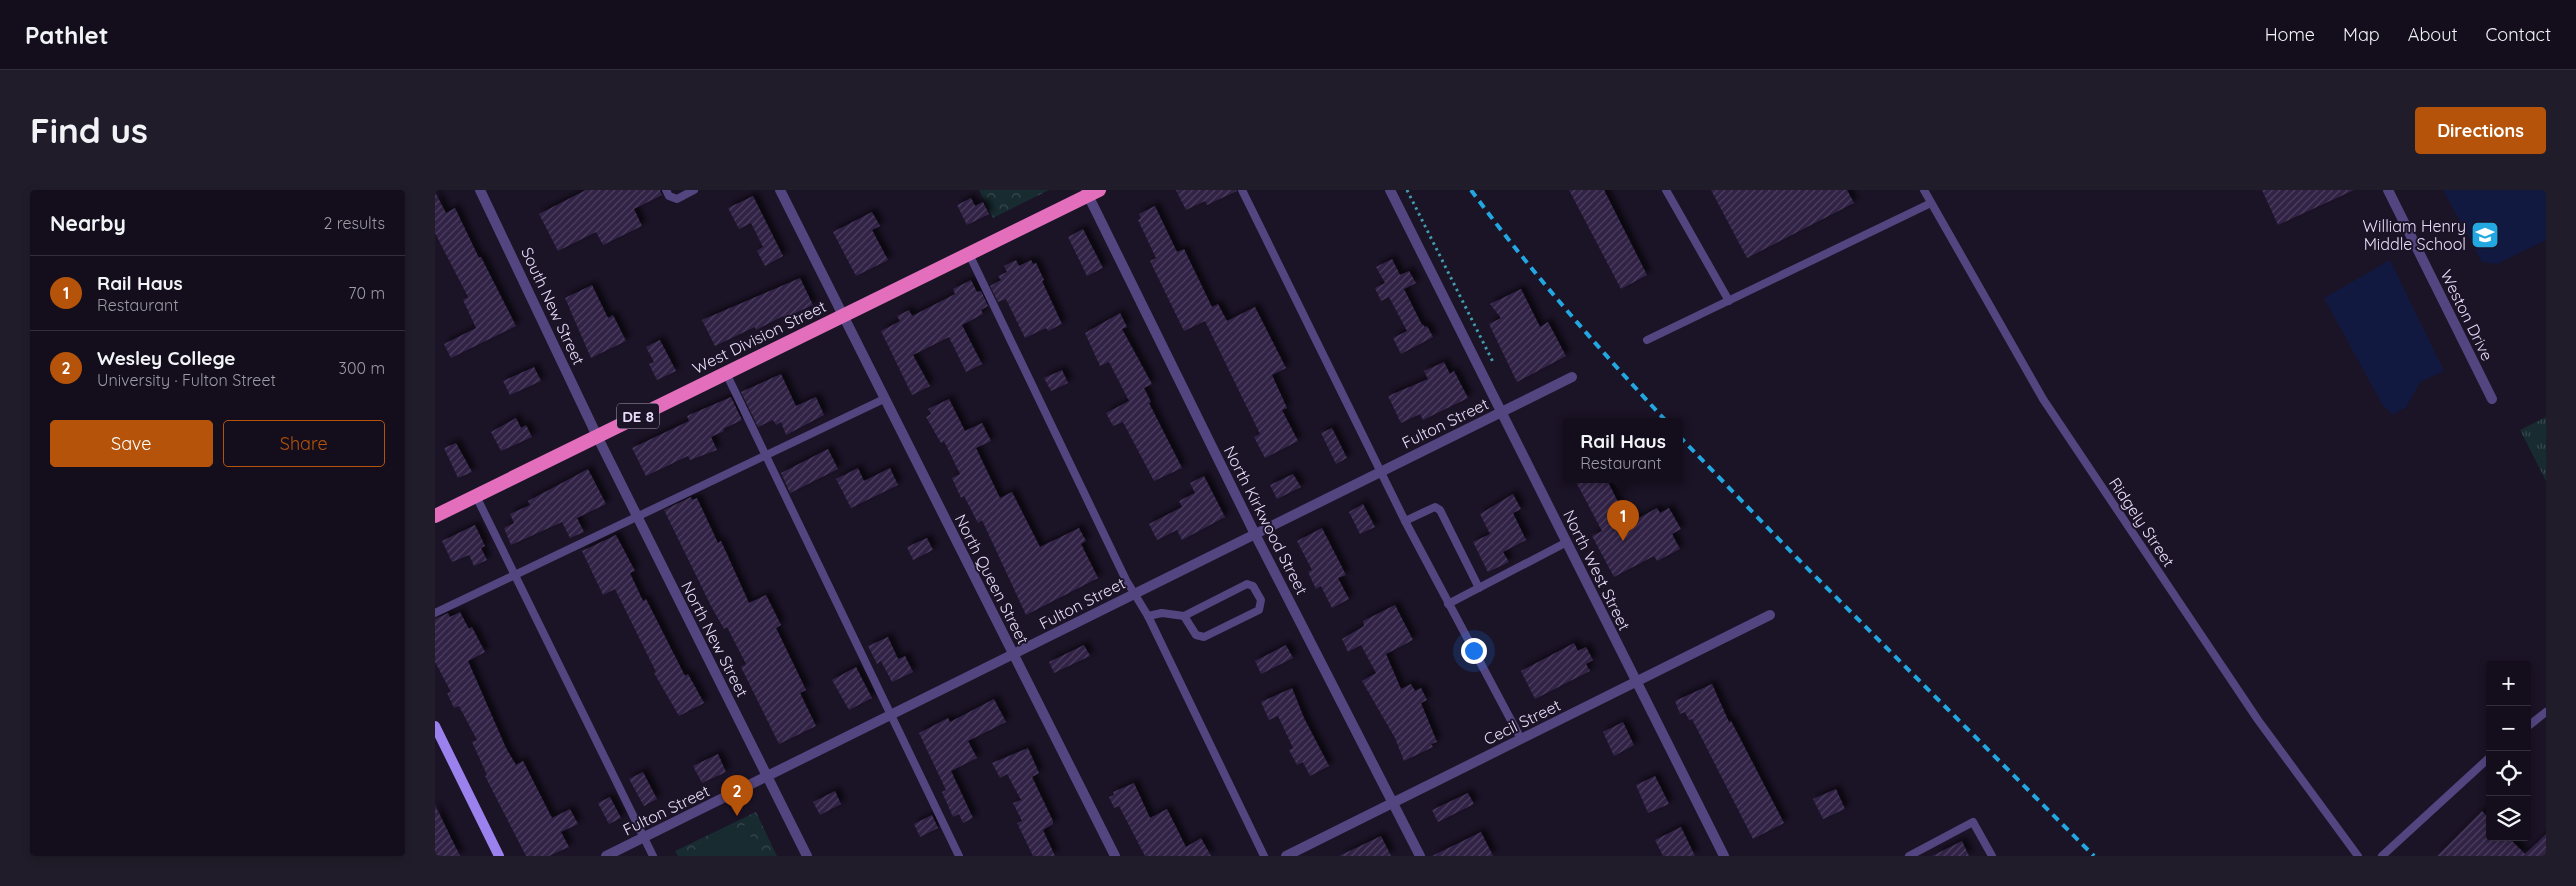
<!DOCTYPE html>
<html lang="en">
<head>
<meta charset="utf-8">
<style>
  :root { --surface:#140e1c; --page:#211c29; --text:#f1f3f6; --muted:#9d9ca3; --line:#332e3b; --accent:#b45309 }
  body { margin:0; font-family:Quicksand,sans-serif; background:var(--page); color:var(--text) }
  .controls { position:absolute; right:15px; bottom:15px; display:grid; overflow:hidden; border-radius:5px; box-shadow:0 2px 8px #0003 }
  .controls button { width:45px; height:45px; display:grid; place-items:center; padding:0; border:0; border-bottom:1px solid var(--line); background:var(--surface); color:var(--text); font:25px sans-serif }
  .you { position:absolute; left:1038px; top:460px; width:18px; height:18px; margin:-12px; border:4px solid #fff; border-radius:50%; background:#1a73e8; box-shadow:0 0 0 8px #1a73e833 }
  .badge { display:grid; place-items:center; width:32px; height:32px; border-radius:50%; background:var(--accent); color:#fff; font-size:16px; font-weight:700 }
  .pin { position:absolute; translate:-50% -41px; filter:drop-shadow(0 1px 2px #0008) }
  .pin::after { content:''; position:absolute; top:26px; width:18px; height:15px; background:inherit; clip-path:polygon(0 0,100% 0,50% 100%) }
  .popup { position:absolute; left:1128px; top:228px; width:120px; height:65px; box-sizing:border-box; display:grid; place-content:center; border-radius:5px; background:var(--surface); filter:drop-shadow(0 1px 4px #0005); font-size:16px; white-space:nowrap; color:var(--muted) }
  .popup b { font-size:19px; color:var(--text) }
  .popup::after { content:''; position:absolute; left:50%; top:100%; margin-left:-10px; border:10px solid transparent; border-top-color:var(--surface) }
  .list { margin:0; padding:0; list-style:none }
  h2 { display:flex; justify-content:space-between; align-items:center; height:65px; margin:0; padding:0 20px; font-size:21px }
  h2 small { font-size:16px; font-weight:400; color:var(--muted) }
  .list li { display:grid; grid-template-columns:32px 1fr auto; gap:15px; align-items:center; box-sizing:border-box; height:75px; padding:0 20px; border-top:1px solid var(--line) }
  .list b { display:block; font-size:19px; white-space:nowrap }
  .list p { margin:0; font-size:16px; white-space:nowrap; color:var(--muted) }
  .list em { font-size:16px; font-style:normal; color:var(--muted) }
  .actions { display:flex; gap:10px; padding:15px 20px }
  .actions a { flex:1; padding:11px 0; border:1px solid var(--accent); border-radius:5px; text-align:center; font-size:18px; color:var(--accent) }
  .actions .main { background:var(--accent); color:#fff }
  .icon { flex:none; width:28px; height:28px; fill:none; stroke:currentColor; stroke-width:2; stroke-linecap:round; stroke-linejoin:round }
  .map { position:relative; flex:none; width:2111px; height:666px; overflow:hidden; border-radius:5px }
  header { display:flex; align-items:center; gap:30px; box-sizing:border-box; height:70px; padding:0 25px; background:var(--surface); border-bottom:1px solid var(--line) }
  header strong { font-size:24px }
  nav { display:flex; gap:28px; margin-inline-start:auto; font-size:18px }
  .intro { display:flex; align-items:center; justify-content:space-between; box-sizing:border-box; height:120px; padding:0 30px }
  h1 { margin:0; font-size:35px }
  .button { padding:12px 22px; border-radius:5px; background:var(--accent); color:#fff; font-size:18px; font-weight:700 }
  main { display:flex; gap:30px; padding:0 30px }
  aside { flex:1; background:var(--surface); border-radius:5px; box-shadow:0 2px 8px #0003 }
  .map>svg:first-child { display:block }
</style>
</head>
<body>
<header>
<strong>Pathlet</strong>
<nav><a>Home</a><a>Map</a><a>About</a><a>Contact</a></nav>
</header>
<div class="intro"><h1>Find us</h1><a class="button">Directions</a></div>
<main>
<aside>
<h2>Nearby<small>2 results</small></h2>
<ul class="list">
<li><span class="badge">1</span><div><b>Rail Haus</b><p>Restaurant</p></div><em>70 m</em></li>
<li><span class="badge">2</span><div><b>Wesley College</b><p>University · Fulton Street</p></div><em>300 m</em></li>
</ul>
<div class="actions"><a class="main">Save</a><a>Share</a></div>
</aside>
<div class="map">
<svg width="2111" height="666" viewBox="0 0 2111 666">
  <defs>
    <pattern id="grass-tufts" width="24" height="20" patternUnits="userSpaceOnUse" patternTransform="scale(1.25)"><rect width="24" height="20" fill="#172b30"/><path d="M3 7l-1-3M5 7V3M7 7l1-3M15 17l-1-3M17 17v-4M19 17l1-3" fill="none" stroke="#39494f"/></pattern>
    <pattern id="park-crowns" width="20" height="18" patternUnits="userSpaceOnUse" patternTransform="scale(1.25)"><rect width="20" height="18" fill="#172b30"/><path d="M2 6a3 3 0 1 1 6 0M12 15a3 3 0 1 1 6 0" fill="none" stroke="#39494f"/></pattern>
    <pattern id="building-hatch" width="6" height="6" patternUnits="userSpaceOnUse" patternTransform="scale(1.25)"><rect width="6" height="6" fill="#302245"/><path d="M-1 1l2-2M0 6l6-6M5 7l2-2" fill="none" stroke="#4e4261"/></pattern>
    <filter id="shadow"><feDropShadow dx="4.5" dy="-4.5" stdDeviation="2.5" flood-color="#0009"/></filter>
  </defs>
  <rect width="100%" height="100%" fill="#1b1326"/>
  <polygon fill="url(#grass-tufts)" points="2111,227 2111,291 2085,240"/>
  <g fill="url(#park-crowns)">
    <polygon points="544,0 614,0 558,28"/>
    <polygon points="321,622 342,666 243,666 240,661"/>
  </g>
  <polygon fill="#172b30" points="310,635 322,660 310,666 259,666 257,661"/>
  <g fill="#121941">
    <polygon points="2008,0 2111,0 2111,50 2062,74 2047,72"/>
    <polygon points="1955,70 2009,181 1985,192 1971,217 1958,225 1947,214 1889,108"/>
  </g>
  <g fill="url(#building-hatch)" filter="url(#shadow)">
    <polygon points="151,0 225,0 227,5 199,19 207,36 168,55 161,42 123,61 104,24"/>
    <polygon points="741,0 801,0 802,1 772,15 770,11 751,20"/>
    <polygon points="1134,0 1169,0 1212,85 1186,99"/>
    <polygon points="1276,0 1412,0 1419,13 1312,68"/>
    <polygon points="1827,0 1919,0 1843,35"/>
    <polygon points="0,2 11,23 20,18 44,68 46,67 81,136 16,168 9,154 41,138 28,110 33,107 0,43"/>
    <polygon points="318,6 348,66 330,76 322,61 328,57 316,33 304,39 293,18"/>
    <polygon points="536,8 540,16 548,12 554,24 532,35 522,15"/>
    <polygon points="720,16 742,62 749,59 777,117 783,114 792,131 820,117 851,178 837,185 852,218 847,220 863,251 830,268 819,247 825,244 770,131 749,141 715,71 721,68 703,30 706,28 704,24"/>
    <polygon points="437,22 445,36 437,40 453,70 421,86 398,42"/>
    <polygon points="648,39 668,78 652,86 633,47"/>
    <polygon points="957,69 965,85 974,81 981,93 969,99 986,133 990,137 992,136 998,147 966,164 958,148 972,141 954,107 946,111 940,98 950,93 941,77"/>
    <polygon points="581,70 584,76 596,70 598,74 601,73 609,90 607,91 627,134 613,141 611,138 590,148 571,109 563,112 555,96 566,90 563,86 572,82 569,76"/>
    <polygon points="365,88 378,115 349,128 348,126 321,140 320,137 280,156 267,130"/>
    <polygon points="536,90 542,102 546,101 553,116 546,120 548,124 527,135 547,174 531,182 514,147 478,165 495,196 477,205 446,141 465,131 462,126 474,120 477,126 520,104 518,99"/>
    <polygon points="157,95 173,128 178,125 191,151 156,168 130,108"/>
    <polygon points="1086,99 1105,137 1113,132 1131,166 1082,192 1054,134 1066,128 1055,114"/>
    <polygon points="685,123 692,137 687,139 717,194 709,198 716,212 714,213 747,278 719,291 688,232 678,236 671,223 694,211 674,172 665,176 650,143"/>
    <polygon points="225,150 241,181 222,190 214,174 219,172 211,157"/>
    <polygon points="1009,172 1015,184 1019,181 1033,208 988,230 985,224 966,233 953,206 993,189 989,181"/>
    <polygon points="99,177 106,191 75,205 68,191"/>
    <polygon points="627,180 633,193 616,201 609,188"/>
    <polygon points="346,184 361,216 381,207 389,225 351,245 346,232 341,235 338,230 323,237 306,202"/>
    <polygon points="296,207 307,230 288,239 289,241 276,247 282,260 255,270 253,266 211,286 197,258 254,231 252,226"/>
    <polygon points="514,209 530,241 547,233 556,251 541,258 565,308 577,302 605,357 644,338 651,351 646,354 663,388 591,425 547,330 543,333 529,306 526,308 517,288 525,284 509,251 506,253 491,227 496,224 493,219"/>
    <polygon points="81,228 86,238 91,235 97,247 66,261 56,242"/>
    <polygon points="897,238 912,268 901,274 886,243"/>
    <polygon points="21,253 37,282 23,288 9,258"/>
    <polygon points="393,259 403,279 355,303 346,283"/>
    <polygon points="423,278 429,291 455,278 463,295 416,318 401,289"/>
    <polygon points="153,279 171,314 142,328 149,342 135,348 127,332 76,355 69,338 79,333 75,324 95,315 93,311"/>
    <polygon points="858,284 866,297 842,309 835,295"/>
    <polygon points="769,286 790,327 747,350 742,340 722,350 714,334 747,317 744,311 760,303 755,293"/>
    <polygon points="1140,290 1172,290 1191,328 1199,324 1202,329 1222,318 1225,323 1234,318 1246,339 1237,344 1245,359 1222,371 1219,366 1179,387 1157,346 1167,341"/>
    <polygon points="1078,304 1086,319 1078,323 1091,350 1068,362 1074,372 1053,382 1038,352 1055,344 1045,324"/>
    <polygon points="256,307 257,310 262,308 283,353 286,351 314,413 331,405 346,435 341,438 371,500 365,503 381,536 344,554 306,477 311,474 292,437 289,439 276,416 229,320"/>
    <polygon points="928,314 940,337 925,344 914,322"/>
    <polygon points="40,335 50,356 46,358 52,370 39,376 34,365 17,372 7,351"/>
    <polygon points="887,338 911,385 903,388 914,409 897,418 886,396 881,399 873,382 877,380 862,351"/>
    <polygon points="181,345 200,381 195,383 208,411 211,409 250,486 253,484 269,513 244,526 219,483 221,482 180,399 168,405 147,361"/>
    <polygon points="492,348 498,360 478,370 472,357"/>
    <polygon points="960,415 978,450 951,464 966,499 976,494 980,501 986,498 992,510 986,513 1002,552 996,554 998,557 969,571 960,548 927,491 941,483 926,455 913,462 907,449 929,436 928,431"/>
    <polygon points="25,422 34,439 37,437 50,462 33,471 71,558 81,575 88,571 117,628 135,619 143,634 126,642 134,657 114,666 91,666 50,586 52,585 37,552 42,550 24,516 19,518 12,503 16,502 0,472 0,429 13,423 15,427"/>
    <polygon points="453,447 463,469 470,466 478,482 457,492 446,471 442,474 433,456"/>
    <polygon points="1139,453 1143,461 1151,457 1158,470 1151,474 1155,481 1100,509 1086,481"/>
    <polygon points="649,455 655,466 619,483 614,472"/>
    <polygon points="851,455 858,468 826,484 820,471"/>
    <polygon points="421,477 437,508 414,520 397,490"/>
    <polygon points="1277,494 1294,532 1296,531 1349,633 1318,649 1257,529 1254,530 1250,522 1245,524 1240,511"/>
    <polygon points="857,498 869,528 894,576 875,586 868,572 862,575 854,560 858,558 843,526 834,530 826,512"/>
    <polygon points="559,509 571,532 533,551 542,568 516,581 538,628 528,633 524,624 518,627 507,602 511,600 484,543 513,528 515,532"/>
    <polygon points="1188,532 1199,555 1179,566 1168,542"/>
    <polygon points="593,558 604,583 597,587 618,631 618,634 608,640 620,666 598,666 582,633 587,631 578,613 586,610 572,584 565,588 557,573"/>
    <polygon points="283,564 291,582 267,593 258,576"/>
    <polygon points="208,582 222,609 209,616 194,589"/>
    <polygon points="1220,586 1234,614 1213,623 1201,595"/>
    <polygon points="699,593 715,628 732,619 751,657 766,648 776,666 710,666 684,616 679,618 674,607 679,605 678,602"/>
    <polygon points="1401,599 1410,619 1388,629 1378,609"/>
    <polygon points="400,601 406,614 385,625 378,612"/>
    <polygon points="1033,603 1039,614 1003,632 997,620"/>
    <polygon points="175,607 186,628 174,634 163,613"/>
    <polygon points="0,615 25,666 0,666"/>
    <polygon points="2047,621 2055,629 2055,647 2073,647 2090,664 2111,644 2111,666 2002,666"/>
    <polygon points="497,625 503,638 485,647 479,634"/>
    <polygon points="1246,637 1260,666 1228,666 1220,650"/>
    <polygon points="1046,642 1058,666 997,666"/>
    <polygon points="946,646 956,666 904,666"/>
    <polygon points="1527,651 1534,666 1497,666"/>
  </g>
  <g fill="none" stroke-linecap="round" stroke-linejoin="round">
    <polyline stroke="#419cab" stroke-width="3" stroke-dasharray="2.5 4" stroke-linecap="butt" points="972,0 1058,172"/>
    <g stroke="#53457f" stroke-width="8">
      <polyline points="231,0 234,6 242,9 259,0"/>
      <polyline points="807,0 970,331 1086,549"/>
      <polyline points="1231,0 1294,111"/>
      <polyline points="1489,0 1608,209 1823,530 1923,666"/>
      <polyline points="534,64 691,390 713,426 829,666"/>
      <polyline points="1212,150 1496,13"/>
      <polyline points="291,183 524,666"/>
      <polyline points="41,306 218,666"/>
      <polyline points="970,331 1000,317 1005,320 1044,398"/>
      <polyline points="1013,414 1132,352"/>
      <polyline points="0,423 449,209"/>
      <polyline points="713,426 727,423 749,426 812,394 818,396 826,410 824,420 769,447 761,445 749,426"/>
      <polyline points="2092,537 2111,522"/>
      <polyline points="1474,666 1538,632 1557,666"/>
      <polyline points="1947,666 2055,567"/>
    </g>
    <g stroke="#53457f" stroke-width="10">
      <polyline points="45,0 162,246 372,666"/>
      <polyline points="345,0 680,666"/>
      <polyline points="955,0 1289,666"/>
      <polyline points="1953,0 2057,209"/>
      <polyline points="651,1 820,344 985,666"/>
      <polyline points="171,666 1137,187"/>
      <polyline points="851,666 1335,425"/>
    </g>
    <polyline stroke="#9a81ee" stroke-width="10" points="0,536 64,666"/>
    <polyline stroke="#e26ebc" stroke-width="14" points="0,326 664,0"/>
    <g stroke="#23a7e1" stroke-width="4" stroke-dasharray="8 6" stroke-linecap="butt">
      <path d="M1036,0C1096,82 1163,158 1232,232"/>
      <polyline points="1244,246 1361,367 1659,666"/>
    </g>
  </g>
  <defs>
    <symbol id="school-square" viewBox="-11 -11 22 22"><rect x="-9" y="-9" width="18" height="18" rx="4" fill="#23a7e1" stroke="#1b1326"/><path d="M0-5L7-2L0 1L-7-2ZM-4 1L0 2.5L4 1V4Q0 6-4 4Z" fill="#fff"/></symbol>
  </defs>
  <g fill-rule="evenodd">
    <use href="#school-square" x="2034" y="29" width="32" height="32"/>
  </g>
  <g text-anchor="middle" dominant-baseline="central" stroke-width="4" stroke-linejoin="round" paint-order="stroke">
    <rect fill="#1b1326" stroke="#aaa0ba" stroke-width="1" x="182" y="213.5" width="42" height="25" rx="4"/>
    <g font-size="15" font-weight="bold" fill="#e7ddfa">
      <text x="203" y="226">DE 8</text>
    </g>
    <g font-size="16" fill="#e7ddfa" stroke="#1b1326" text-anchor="end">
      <text x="2031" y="36">William Henry<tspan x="2031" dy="18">Middle School</tspan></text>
    </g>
    <g font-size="16" fill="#e7ddfa" stroke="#1b1326">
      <text transform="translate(118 116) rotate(65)">South New Street</text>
      <text transform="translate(2032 125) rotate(64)">Weston Drive</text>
      <text transform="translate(324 147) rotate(-26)">West Division Street</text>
      <text transform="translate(1010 233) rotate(-26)">Fulton Street</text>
      <text transform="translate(831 330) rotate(63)">North Kirkwood Street</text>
      <text transform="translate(1707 332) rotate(56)">Ridgely Street</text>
      <text transform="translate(1162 380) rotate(64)">North West Street</text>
      <text transform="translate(557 389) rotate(63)">North Queen Street</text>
      <text transform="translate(647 413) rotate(-27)">Fulton Street</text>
      <text transform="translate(280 449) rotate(63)">North New Street</text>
      <text transform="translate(1087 532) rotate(-26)">Cecil Street</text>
      <text transform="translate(231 620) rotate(-26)">Fulton Street</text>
    </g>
  </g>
</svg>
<div class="controls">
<button>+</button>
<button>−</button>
<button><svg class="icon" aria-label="locate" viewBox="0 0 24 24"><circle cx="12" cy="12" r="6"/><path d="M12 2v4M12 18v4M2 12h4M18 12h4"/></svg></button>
<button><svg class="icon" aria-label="layers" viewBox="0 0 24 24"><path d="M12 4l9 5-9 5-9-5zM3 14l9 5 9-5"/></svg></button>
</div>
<div class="you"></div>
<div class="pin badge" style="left:1188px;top:351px">1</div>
<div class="popup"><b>Rail Haus</b>Restaurant</div>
<div class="pin badge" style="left:302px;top:626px">2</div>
</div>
</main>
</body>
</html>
